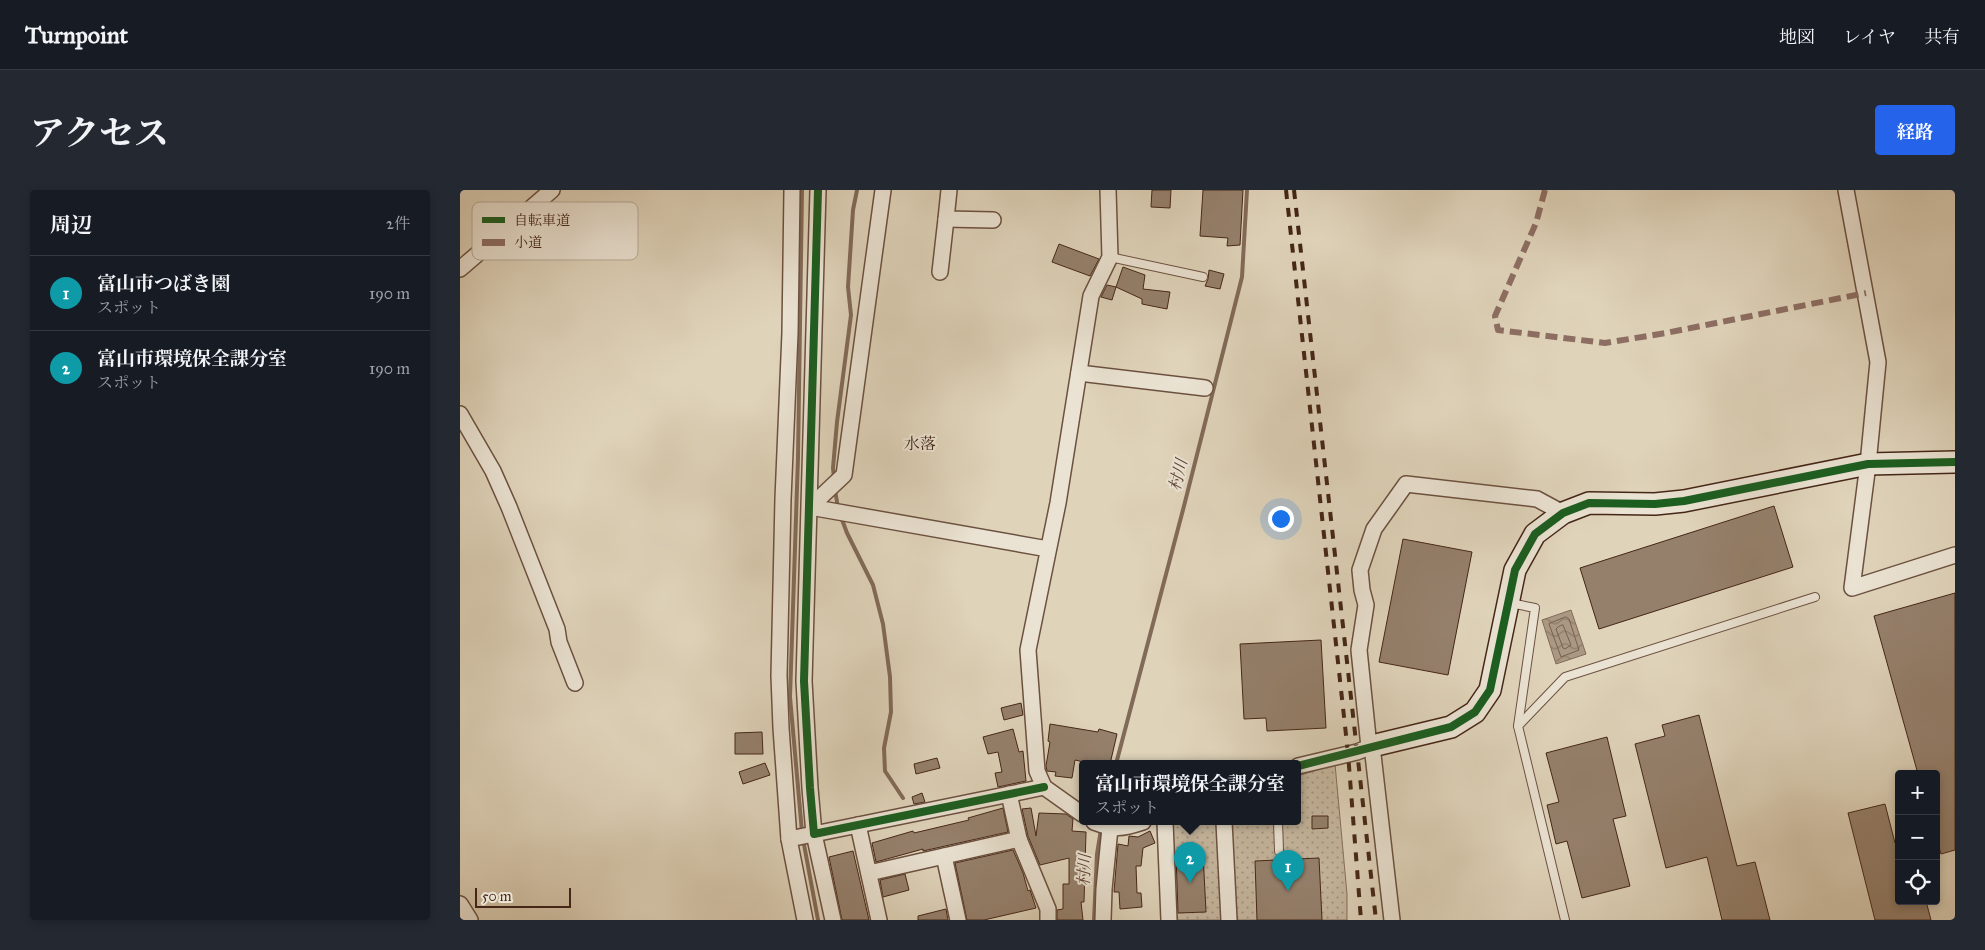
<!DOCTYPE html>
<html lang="ja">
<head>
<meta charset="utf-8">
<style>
  :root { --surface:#171b24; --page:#242831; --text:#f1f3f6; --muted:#9ea1a6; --line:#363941; --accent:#2563eb }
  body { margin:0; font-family:"IM FELL Great Primer","Noto Serif JP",serif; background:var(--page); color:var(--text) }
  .controls { position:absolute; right:15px; bottom:15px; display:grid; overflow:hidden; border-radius:5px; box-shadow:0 2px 8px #0003 }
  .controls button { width:45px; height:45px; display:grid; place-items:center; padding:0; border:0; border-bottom:1px solid var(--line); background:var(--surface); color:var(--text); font:25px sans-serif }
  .scale { position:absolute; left:15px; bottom:12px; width:96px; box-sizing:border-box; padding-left:5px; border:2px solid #452617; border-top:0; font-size:14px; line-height:18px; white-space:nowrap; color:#452617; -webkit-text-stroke:4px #eae2d2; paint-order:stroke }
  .you { position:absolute; left:820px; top:328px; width:18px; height:18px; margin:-12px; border:4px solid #fff; border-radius:50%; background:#1a73e8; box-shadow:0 0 0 8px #1a73e833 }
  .badge { display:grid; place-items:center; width:32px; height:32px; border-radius:50%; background:var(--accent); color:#fff; font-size:16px; font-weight:700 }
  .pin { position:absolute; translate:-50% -41px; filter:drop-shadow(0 1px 2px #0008) }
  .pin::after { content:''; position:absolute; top:26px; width:18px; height:15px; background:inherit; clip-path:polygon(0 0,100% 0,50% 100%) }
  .popup { position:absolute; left:619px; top:570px; width:222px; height:65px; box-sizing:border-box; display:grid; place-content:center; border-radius:5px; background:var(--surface); filter:drop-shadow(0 1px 4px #0005); font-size:16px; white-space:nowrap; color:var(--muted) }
  .popup b { font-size:19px; color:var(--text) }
  .popup::after { content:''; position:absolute; left:50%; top:100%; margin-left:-10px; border:10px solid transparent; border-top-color:var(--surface) }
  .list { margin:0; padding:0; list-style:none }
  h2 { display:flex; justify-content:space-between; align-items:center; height:65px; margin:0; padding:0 20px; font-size:21px }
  h2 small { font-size:16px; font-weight:400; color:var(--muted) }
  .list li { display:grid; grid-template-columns:32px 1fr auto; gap:15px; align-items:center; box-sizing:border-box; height:75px; padding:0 20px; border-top:1px solid var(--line) }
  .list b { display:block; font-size:19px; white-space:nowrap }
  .list p { margin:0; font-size:16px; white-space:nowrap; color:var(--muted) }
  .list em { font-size:16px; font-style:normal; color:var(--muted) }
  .icon { flex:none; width:28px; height:28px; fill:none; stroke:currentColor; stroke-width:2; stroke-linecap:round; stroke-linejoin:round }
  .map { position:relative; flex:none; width:1495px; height:730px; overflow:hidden; border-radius:5px }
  header { display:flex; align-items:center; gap:30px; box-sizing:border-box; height:70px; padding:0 25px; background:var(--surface); border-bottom:1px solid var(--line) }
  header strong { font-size:24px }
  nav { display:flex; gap:28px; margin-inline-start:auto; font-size:18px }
  .intro { display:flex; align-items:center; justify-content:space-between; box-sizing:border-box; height:120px; padding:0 30px }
  h1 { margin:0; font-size:35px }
  .button { padding:12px 22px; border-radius:5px; background:var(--accent); color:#fff; font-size:18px; font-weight:700 }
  main { display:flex; gap:30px; padding:0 30px }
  aside { flex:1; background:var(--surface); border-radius:5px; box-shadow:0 2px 8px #0003 }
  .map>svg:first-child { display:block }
</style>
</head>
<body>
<header>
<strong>Turnpoint</strong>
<nav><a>地図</a><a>レイヤ</a><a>共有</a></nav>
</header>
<div class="intro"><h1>アクセス</h1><a class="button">経路</a></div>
<main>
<aside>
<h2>周辺<small>2件</small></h2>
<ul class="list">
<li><span class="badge" style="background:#0f9aa8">1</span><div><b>富山市つばき園</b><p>スポット</p></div><em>190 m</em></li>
<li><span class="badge" style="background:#0f9aa8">2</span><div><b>富山市環境保全課分室</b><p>スポット</p></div><em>190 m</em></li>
</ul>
</aside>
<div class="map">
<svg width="1495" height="730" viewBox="0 0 1495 730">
  <defs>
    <pattern id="park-dots" width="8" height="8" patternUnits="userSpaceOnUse" patternTransform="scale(1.25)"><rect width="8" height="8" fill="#c5b69e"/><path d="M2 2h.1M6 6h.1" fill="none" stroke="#a29480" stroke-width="1.8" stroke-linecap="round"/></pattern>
    <pattern id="water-waves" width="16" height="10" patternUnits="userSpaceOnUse" patternTransform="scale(1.25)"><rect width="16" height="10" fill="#ab9883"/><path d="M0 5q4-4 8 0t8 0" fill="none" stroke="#8d7c6a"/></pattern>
  </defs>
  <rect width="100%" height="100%" fill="#dfd3ba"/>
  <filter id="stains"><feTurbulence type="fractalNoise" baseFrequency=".004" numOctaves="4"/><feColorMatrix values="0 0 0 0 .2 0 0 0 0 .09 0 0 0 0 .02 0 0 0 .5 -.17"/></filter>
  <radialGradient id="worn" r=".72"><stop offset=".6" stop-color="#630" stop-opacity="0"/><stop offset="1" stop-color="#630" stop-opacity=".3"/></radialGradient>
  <polygon fill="url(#park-dots)" stroke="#856e5a" points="875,574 887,704 887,730 713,730 709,632 838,632 838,586"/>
  <polygon fill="url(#water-waves)" stroke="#826a58" points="1111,420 1126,464 1096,474 1082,430"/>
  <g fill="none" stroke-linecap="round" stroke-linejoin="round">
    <g stroke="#785f4d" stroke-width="1">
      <polygon points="1106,427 1109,429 1119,460 1101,467 1089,434"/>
      <polygon points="1103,435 1111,455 1105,459 1103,458 1096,439 1098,437"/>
    </g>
    <g stroke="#826a58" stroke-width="4">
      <polyline points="374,288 373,278 377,232 391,125 388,97 393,20 397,0"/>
      <polyline points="375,300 378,318"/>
      <polyline points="381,327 387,343 413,395 423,434 430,487 431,522 424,558 425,581 443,608"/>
      <polyline points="656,574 724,316 782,87 787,0"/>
      <polyline points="342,642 330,507 338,268 342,0"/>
      <polyline points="343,649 358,730"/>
      <polyline points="634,730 637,664 641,639"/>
    </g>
  </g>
  <g fill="#95806c" stroke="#452617">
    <polygon points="692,0 711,0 710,18 691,17"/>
    <polygon points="743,0 783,0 780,55 767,56 768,48 740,46"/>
    <polygon points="599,54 639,69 630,86 592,72"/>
    <polygon points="663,77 685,85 683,99 710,102 707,119 682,114 682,109 656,97"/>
    <polygon points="749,80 764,84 760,99 745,96 748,89"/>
    <polygon points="647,95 656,97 652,110 641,107"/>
    <polygon points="1314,316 1333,377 1139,439 1120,378"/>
    <polygon points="943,349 1012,362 988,485 919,472"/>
    <polygon points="1495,403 1495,660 1481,664 1476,648 1476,584 1458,584 1414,426"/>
    <polygon points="861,450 866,538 807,541 806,528 784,529 780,454"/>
    <polygon points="561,513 563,525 544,530 541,518"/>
    <polygon points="1239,525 1277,676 1295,672 1310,730 1262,730 1247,667 1206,678 1175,554 1205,546 1202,535"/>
    <polygon points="590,534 638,542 639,539 657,544 650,574 632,574 615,570 612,588 595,586 596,582 587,581 586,576 590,552 588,551"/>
    <polygon points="553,539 559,562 563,561 566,591 538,597 535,583 542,582 538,562 528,564 523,547"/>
    <polygon points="302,542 303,564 275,564 275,543"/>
    <polygon points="1147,547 1166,626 1153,629 1170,696 1122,708 1107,651 1096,654 1087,615 1099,612 1086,563"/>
    <polygon points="477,568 480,578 456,584 454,574"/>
    <polygon points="305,573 310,585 283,594 279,582"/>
    <polygon points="462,603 465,612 454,614 452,607"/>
    <polygon points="1425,614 1435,653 1439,653 1439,711 1466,711 1471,730 1415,730 1388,623"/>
    <polygon points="543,618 548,642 463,661 463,659 416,672 412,653 453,641 454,643 509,630 508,628"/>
    <polygon points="571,618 576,646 579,623 606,624 613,629 612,641 626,642 624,712 621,712 623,730 597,730 597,720 603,719 603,694 609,694 609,668 580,675 568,646 562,619"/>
    <polygon points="852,626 868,626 868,638 852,639"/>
    <polygon points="690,641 695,653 683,658 681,676 676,676 677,703 681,703 682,717 660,719 659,702 654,702 658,654 668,656 669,646 678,647"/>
    <polygon points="553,660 563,683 568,701 570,700 576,718 524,730 507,730 495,673"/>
    <polygon points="393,661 409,730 382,730 369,667"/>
    <polygon points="743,663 746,722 718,723 716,665"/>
    <polygon points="859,668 862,730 797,730 795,671"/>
    <polygon points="445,684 449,700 423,707 420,690"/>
    <polygon points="486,719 488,730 458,730 458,726"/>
  </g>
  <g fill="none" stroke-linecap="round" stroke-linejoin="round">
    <defs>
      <g id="lane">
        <polyline points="650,67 743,87"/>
        <polyline points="1050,413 1075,418 1058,536"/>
        <polyline points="818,632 819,661"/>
        <polyline points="1105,730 1058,536 1105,487 1355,407"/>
      </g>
      <g id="street">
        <polyline points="358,0 344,491 350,598 354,644 584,597"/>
        <polyline points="423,0 384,285 350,317 588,359"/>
        <polyline points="489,0 486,29 533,30"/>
        <polyline points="1386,0 1418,172 1408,274 1392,398 1495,365"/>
        <polyline points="0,79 92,0"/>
        <polyline points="480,82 486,29"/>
        <polyline points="619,183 745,198"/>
        <polyline points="0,224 33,281 49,317 97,439 99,452 115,493"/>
        <polyline points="909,557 899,460 906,415 902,400 900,380 914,339 946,294 1077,309 1103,323"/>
        <polyline points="838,576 897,562 912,556 932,730"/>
        <polyline points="549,604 559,649 588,719 588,730"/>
        <polyline points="622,624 584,597 577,581 568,460 598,313 631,106 650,67 648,0"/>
        <path d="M634,632C655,640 662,639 683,632"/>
        <polyline points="705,632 709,730"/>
        <polyline points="764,632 769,730"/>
        <polyline points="398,635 419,730"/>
        <polyline points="329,649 321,538 319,486 323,309 330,143 332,0"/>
        <polyline points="484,666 498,730"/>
        <polyline points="409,683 559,649"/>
        <polyline points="0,714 10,730"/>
        <polyline points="345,730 329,649 354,644 373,730"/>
        <polyline points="643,730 644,699 650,638"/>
      </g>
      <polyline id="secondary" points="912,556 991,537 1015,522 1030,500 1055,380 1075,344 1103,323 1129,313 1195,314 1224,311 1408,274 1495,272"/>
    </defs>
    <use href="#lane" stroke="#6c5140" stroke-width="10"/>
    <use href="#street" stroke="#6c5140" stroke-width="18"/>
    <use href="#secondary" stroke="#452617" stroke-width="24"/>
    <use href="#lane" stroke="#eae2d2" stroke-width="8"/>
    <use href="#street" stroke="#eae2d2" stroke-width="15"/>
    <use href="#secondary" stroke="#eae2d2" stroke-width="21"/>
    <g stroke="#452617" stroke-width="4" stroke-dasharray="9 9" stroke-linecap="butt">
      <polyline points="826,0 888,563 901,730"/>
      <polyline points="834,0 916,730"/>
    </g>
    <polyline stroke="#8d6e63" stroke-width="6" stroke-dasharray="12 6" stroke-linecap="butt" points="1085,0 1076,33 1035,126 1038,140 1145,153 1206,143 1406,103"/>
    <defs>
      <g id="cycleway">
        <polyline points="358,0 344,491 350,598 354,644 584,597"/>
        <polyline points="838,576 991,537 1015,522 1030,500 1055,380 1075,344 1103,323 1129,313 1195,314 1224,311 1408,274 1495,272"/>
      </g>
    </defs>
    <use href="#cycleway" stroke="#eae2d2" stroke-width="11"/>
    <use href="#cycleway" stroke="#1b5e20" stroke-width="8"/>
  </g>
  <g text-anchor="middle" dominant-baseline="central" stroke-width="4" stroke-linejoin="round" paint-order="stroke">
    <g font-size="16" fill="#452617" stroke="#eae2d2">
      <text x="460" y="253">水落</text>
    </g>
    <g font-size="16" font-style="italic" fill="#5e4232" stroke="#eae2d2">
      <text transform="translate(718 285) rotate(-76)">村川</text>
      <text transform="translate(624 680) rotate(-87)">村川</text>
    </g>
  </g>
  <rect x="12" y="12" width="166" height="58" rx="8" fill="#eae2d2" stroke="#b8aa9a" stroke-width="1"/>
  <rect x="22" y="27" width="23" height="6" fill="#1b5e20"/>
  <rect x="22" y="49" width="23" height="7" fill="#8d6e63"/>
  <g font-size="14" fill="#452617">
    <text x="54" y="35">自転車道</text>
    <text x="54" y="57">小道</text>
  </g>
  <rect width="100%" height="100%" filter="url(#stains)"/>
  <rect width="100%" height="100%" fill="url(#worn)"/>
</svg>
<div class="controls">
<button>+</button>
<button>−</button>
<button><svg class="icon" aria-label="locate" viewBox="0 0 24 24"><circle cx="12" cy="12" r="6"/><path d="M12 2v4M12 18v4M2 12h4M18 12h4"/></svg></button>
</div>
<div class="scale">50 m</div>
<div class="you"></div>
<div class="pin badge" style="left:828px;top:701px;background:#0f9aa8">1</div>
<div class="pin badge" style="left:730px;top:693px;background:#0f9aa8">2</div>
<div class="popup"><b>富山市環境保全課分室</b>スポット</div>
</div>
</main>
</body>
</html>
